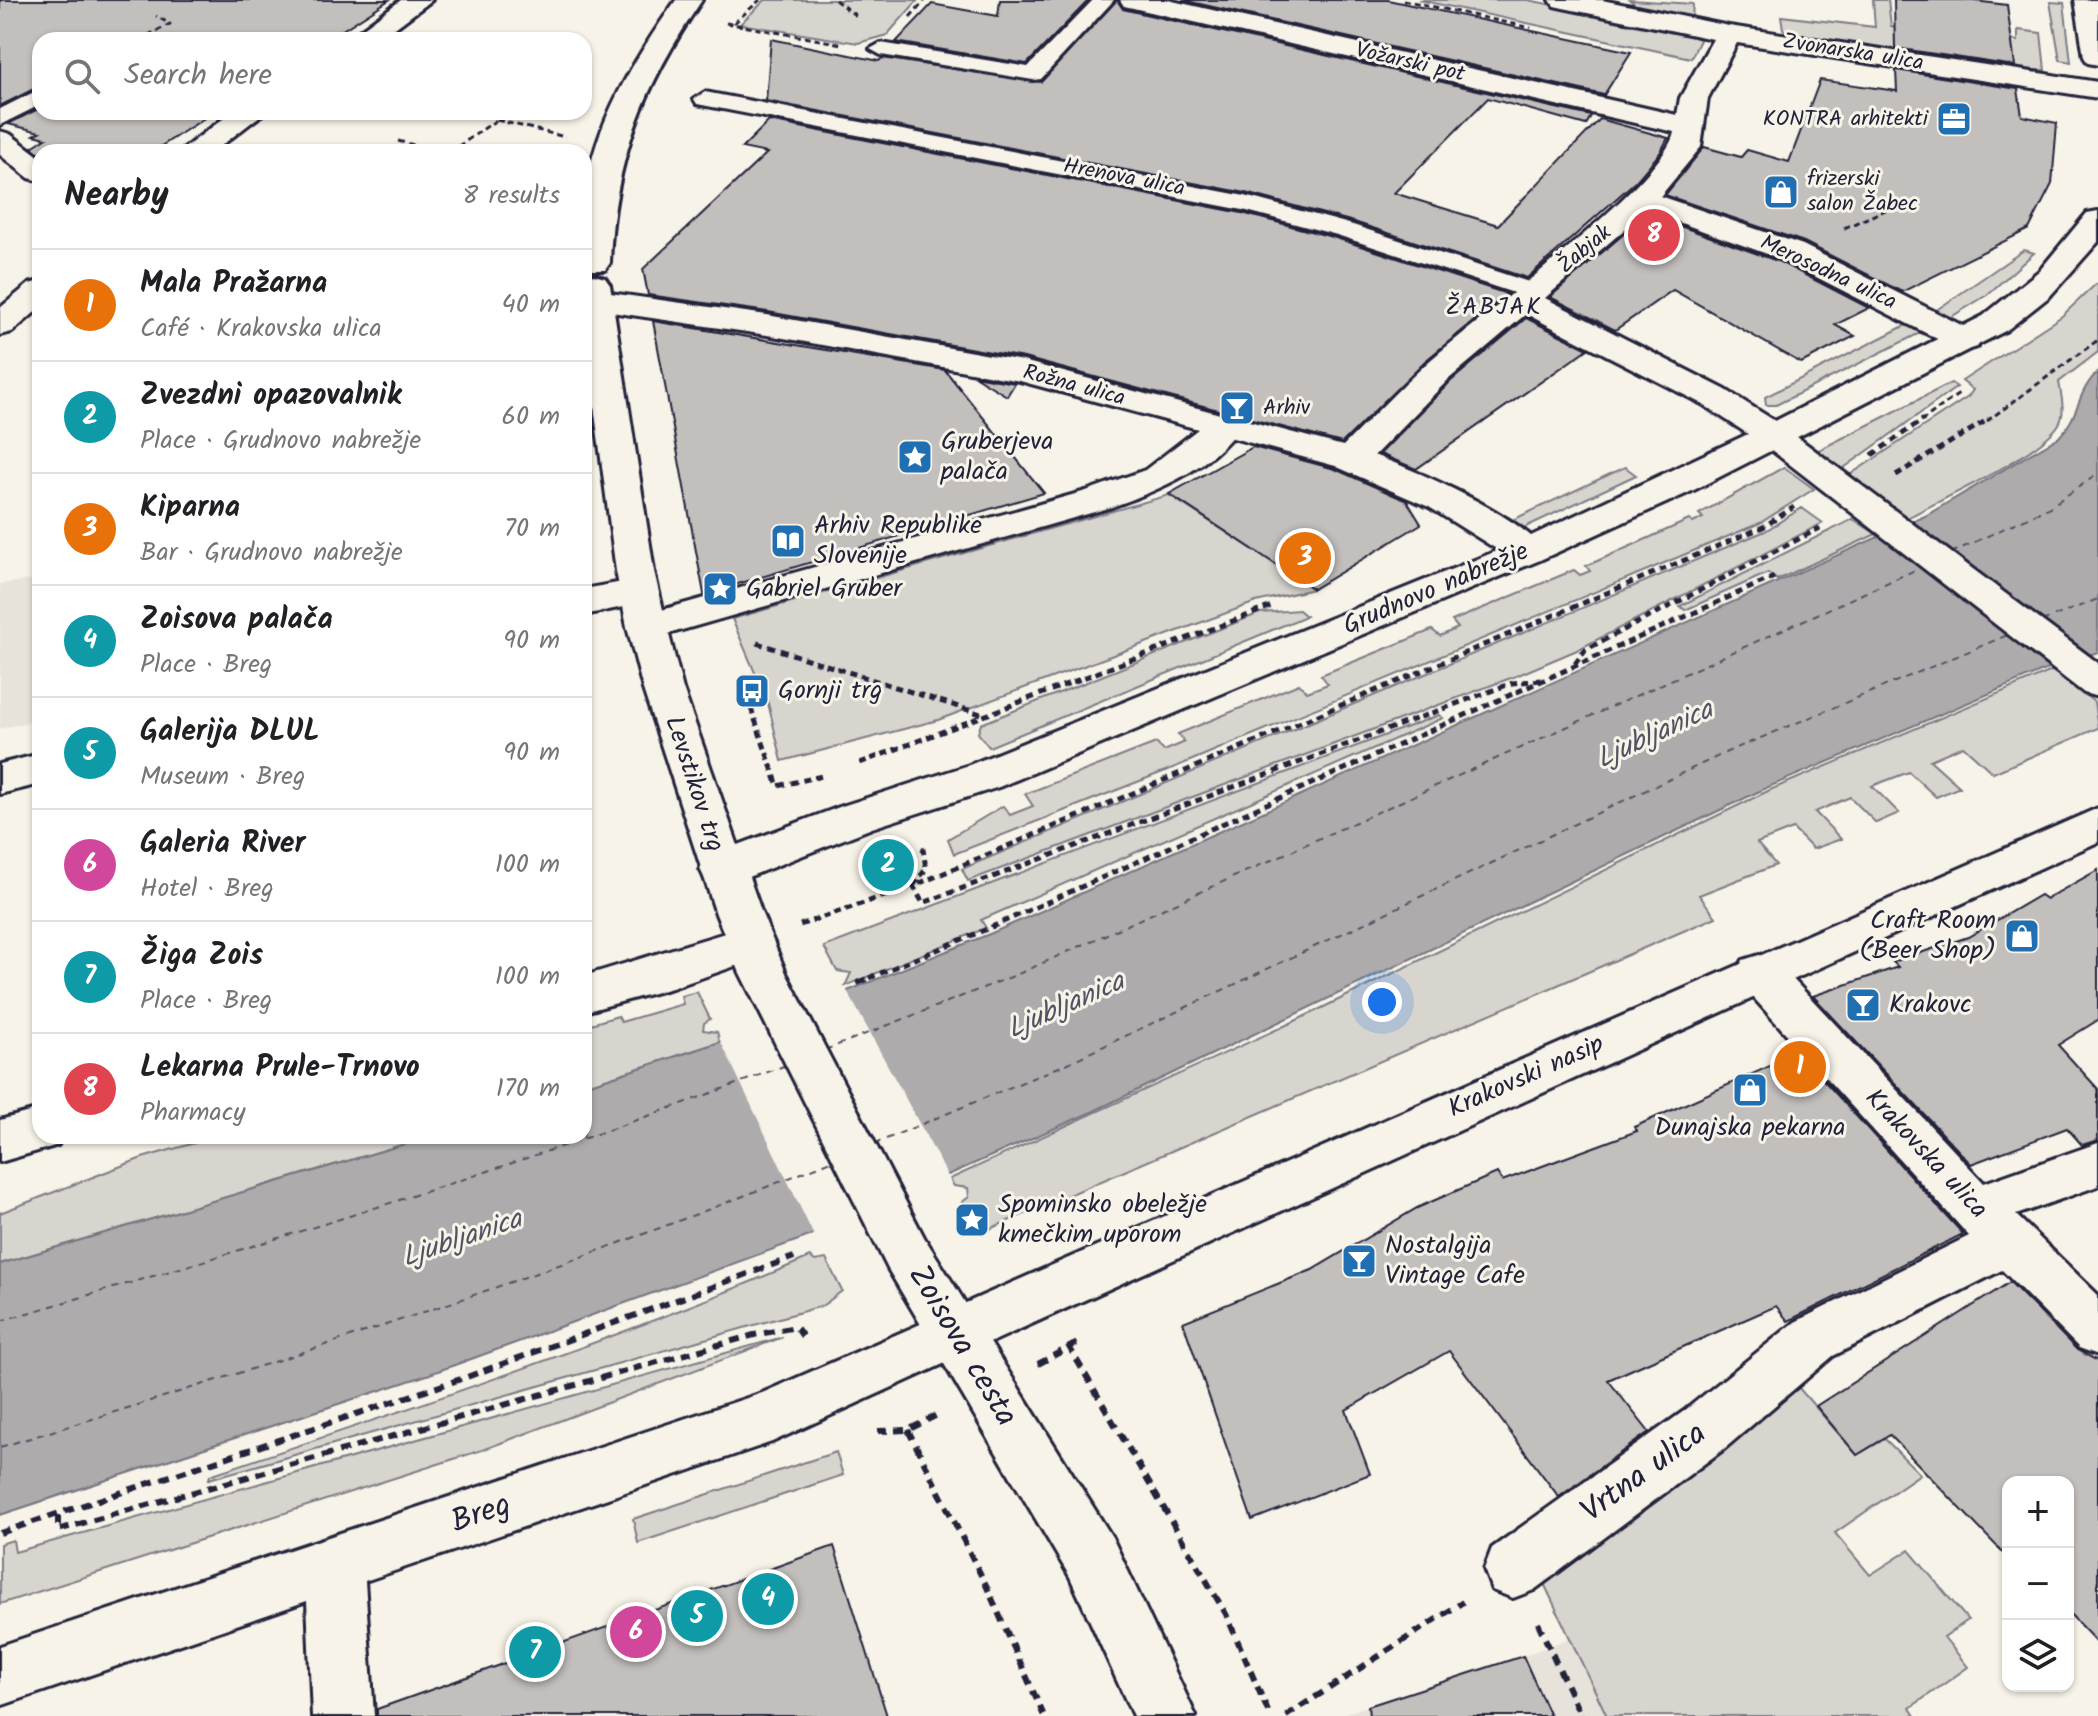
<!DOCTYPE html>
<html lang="en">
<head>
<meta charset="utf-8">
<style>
  :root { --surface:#fff; --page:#f2f2f2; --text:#202124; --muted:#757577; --line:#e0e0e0; --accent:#0b8043 }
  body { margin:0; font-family:Kalam,sans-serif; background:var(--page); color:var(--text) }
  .controls { position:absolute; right:24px; bottom:24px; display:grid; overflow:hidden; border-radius:16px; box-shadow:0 2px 6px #0004 }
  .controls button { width:72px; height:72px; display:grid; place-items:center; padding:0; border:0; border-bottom:2px solid var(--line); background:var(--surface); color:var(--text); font:40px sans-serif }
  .you { position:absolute; left:1382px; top:1002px; width:28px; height:28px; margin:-20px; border:6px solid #fff; border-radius:50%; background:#1a73e8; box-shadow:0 0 0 12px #1a73e833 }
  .badge { display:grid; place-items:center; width:52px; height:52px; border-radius:50%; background:var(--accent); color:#fff; font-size:26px; font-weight:700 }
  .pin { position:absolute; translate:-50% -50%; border:4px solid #fff; box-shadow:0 2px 8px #0006 }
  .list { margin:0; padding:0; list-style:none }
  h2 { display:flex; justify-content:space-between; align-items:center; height:104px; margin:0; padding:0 32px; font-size:34px }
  h2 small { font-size:26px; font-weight:400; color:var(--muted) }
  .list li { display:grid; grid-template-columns:52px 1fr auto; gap:24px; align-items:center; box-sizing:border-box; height:112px; padding:0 32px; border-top:2px solid var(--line) }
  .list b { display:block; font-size:30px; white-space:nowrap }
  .list p { margin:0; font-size:26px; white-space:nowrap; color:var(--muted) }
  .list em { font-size:26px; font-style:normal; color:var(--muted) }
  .icon { flex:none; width:44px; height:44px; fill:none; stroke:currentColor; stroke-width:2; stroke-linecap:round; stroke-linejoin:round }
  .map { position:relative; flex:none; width:2098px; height:1716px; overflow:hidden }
  .search { position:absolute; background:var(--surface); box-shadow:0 2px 6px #0004; left:32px; top:32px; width:560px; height:88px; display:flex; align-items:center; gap:20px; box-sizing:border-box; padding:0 28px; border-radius:24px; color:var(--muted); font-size:30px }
  .panel { position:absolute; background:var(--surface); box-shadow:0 2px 6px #0004; left:32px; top:144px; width:560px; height:1000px; border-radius:24px }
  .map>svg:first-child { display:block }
</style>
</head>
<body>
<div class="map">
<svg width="2098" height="1716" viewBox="0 0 2098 1716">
  <rect width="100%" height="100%" fill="#f7f3e8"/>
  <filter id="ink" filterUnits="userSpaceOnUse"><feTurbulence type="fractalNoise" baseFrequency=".0125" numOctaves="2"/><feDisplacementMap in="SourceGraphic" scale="16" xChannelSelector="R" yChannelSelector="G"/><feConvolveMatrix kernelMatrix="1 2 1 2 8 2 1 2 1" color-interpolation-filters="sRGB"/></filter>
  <g filter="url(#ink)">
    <g fill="#e7e3db">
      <polygon points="40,579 40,719 0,729 0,584"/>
      <polygon points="1570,1638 1607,1716 1337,1716 1523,1656"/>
    </g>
    <g fill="#d8d5cf" stroke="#7d7c85" stroke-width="2">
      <polygon points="765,0 918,0 887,35 858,43 740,24"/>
      <polygon points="1419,0 1528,0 1695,34 1700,40 1691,58"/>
      <polygon points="1630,0 1693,4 1692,18 1638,7"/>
      <polygon points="1873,0 1888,0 1891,26 2018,41 2018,30 2041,33 2045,70 2023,70 1790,34 1783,29 1781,16 1875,27"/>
      <polygon points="2050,2 2064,3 2071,62 2060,60"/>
      <polygon points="2024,250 2034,253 1987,295 1946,320 1932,313"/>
      <path d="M2098,282V352L2059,382C2061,395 2066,412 2059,424C2040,455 1942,499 1907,518L1848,476L1968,397L1973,390L1962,381L2062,316Z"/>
      <polygon points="1914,321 1928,329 1776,405 1766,405 1765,397"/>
      <polygon points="1951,383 1957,387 1841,470 1817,451"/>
      <polygon points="1625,467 1636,475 1517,531 1506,523"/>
      <polygon points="1784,467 1814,489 1760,523 1173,768 954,854 948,839 1003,806 1010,815 1033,806 1025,794 1156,743 1164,751 1185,742 1178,734 1299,684 1307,692 1328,684 1321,675 1432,630 1440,636 1458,628 1452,621 1574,570 1580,575 1590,571 1586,566 1689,520 1693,523 1703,518 1699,514"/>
      <polygon points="1169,495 1313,589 1256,602 938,720 782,761 768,703 732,619"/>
      <polygon points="1802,508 1823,523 1577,650 1516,676 968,881 962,869 1765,531"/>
      <polygon points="1853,519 1876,534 1777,580 1768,573 1685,610 1680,606"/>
      <polygon points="1299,610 1306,616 989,747 978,733 981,724 1260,613"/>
      <polygon points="2054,670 2094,702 2098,728 1993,773 1963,746 1930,760 1960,787 1936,797 1909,772 1872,786 1899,813 1876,823 1850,797 1815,812 1841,839 1813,849 1793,829 1757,843 1776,865 1699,895 1716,917 985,1231 978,1230 962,1202 969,1197 968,1188 954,1186 950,1179 1293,1022 1770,790"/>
      <polygon points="1439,715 1443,718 981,920 986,928 845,986 851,973 837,971 824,947"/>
      <polygon points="697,992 710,1019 704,1023 703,1030 717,1032 720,1042 584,1086 584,1026 618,1016 621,1022 683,1004 681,996"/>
      <polygon points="219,1136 432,1136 0,1264 0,1213 142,1158"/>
      <path d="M810,1257L815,1261L826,1259L842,1291L822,1306L209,1479L210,1475C412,1408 614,1341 810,1257Z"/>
      <polygon points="783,1337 482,1450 0,1604 0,1544 13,1540 15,1552"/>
      <polygon points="1798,1387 1857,1455 1885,1439 1920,1474 1835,1533 1870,1575 1909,1550 1968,1620 1944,1637 1968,1667 1910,1708 1915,1716 1607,1716 1540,1575"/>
      <polygon points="836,1452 843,1475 638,1543 633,1519"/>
    </g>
    <path fill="#aeabad" stroke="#76747f" stroke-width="2" d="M2098,372V652L2050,668L1766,788L1094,1111L804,1238L427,1375L0,1515V1264L432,1136H584V1086L720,1042L992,933L1925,516L2059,437C2079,418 2077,390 2098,372Z"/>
    <polygon fill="#f7f3e8" points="845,987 950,1180 815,1238 719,1038"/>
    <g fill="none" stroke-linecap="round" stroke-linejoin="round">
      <g stroke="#535263" stroke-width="2" stroke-dasharray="7 6" stroke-linecap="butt">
        <polyline points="1951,553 2048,508 2098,474"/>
        <polyline points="2042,621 2098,599"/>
        <polyline points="825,1050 1016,975 1924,566"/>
        <polyline points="874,1144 1066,1064 1727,752 2010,634"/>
        <path d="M0,1321C266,1244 530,1163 789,1064"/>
        <path d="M0,1447C282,1362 561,1271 834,1160"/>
      </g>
    </g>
    <g fill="#c2bfbd" stroke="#22223b" stroke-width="2">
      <polygon points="0,0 389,0 327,40 40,40 40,86 0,106"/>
      <polygon points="1000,0 1089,0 1027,64 896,42 932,4 998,16"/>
      <polygon points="1117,0 1123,9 1591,116 1586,125 1488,98 1394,193 1498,225 1600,119 1668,138 1660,153 1636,181 1527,278 1354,222 1246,193 766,101 771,39 879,61 882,58 1041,82"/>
      <polygon points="1182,0 1388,0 1631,52 1604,95"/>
      <polygon points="1894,0 1966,0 2007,5 2015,66 1895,48"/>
      <polygon points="1896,70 2018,89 2022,116 2057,123 2052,184 2029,229 1902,292 1804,242 1665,195 1704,147 1741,157 1747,150 1789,162 1820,80 1897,91"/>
      <polygon points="40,108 40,112 214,112 152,152 38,152 32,147 46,138 34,135 40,132 8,124"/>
      <polygon points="769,121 1242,213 1336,238 1507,294 1424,362 1342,443 1024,358 768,312 648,295 643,269 767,153 742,148"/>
      <polygon points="1647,214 1780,262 1869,308 1835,325 1855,336 1801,363 1673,290 1615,330 1550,297"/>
      <polygon points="1526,318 1588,349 1416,469 1380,454 1451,381"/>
      <polygon points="653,321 945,370 1044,493 704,594"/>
      <polygon points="974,376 1015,383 1007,396"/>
      <polygon points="1253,447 1335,469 1407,501 1421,524 1313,589 1169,494"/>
      <polygon points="2098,870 2098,1020 2058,1045 2098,1089 2098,1140 2082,1145 2067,1128 1971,1164 1813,996 1898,967 1893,962 1968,937 2040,895 2046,899"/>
      <polygon points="1799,1053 1963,1234 1788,1321 1776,1306 1608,1380 1649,1432 1559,1497 1449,1351 1346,1410 1370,1474 1252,1520 1183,1322 1312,1270 1417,1208 1497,1173 1502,1181 1637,1131 1634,1127"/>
      <polygon points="2010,1282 2077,1350 2098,1361 2098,1644 2068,1612 2068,1482 2008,1482 2008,1558 1890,1435 1857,1455 1816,1406"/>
      <polygon points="834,1546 887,1716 377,1716 377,1709"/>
      <polygon points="1523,1656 1550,1716 1369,1716 1368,1706"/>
    </g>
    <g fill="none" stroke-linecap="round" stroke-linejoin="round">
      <defs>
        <g id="service">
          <polygon points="1093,0 1114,0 1041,79 1033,80 881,55 870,49 881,43 1028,67"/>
          <polygon points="40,89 40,105 0,125 0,109"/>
          <polygon points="705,92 1245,196 1353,225 1544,287 1548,292 1544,297 1526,297 1337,235 1243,210 697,104 694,99"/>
        </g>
        <g id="pedestrian">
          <polygon points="1642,190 1803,245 1977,333 1982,340 1977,347 1965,350 1953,347 1781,259 1631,205 1627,199 1631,193"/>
          <polygon points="40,281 40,308 12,332 0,335 0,308 29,284"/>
          <path d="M596,291L767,315L1023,361L1235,418L1241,425C1209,470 1161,489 1112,507L647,640L633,636L627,627L633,618L1086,491L1145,470L1198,429L1020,381L767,335L584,308V295Z"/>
          <polygon points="1773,424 1785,428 2098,663 2098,697 2084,693 1761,442 1755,435 1761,428"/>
          <path d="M1350,448C1395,459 1522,515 1546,552L1540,560L1527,564L1514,560L1429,507L1337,467L1332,459L1337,451Z"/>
          <polygon points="751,925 767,931 774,943 767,955 672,988 584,1012 584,976"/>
          <polygon points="1759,955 1775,960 1984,1183 2098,1143 2098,1186 2016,1215 2098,1295 2098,1355 2079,1348 2002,1270 1833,1356 1724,1449 1534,1590 1513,1598 1492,1590 1484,1569 1492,1548 1684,1411 1795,1322 1969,1236 1743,986 1736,973 1743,960"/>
          <polygon points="40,1109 40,1136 62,1136 58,1145 0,1162 0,1120"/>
          <polygon points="955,1309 974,1316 982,1333 974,1350 772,1442 365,1581 374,1716 312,1716 307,1601 0,1706 0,1646 762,1393"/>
        </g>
        <g id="minor">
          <polygon points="401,0 432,0 379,40 347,40"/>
          <path d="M1120,0H1168L1677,115L1680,98L1713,39L1563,8L1554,6L1550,0H1602L1729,26L2098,82V98L1737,43L1708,98L1701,147L1696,153L1653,205L1545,298L1726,390L1775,421L1983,316L2040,270L2087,213L2098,211V242L2050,296L2007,330L1688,493L1540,560L999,787L872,828L738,881L722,886L706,881L700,869L706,857L842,806L969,765L1514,544L1748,434L1702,404L1526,314L1449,379L1363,467L1350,470L1211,432L1205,425L1211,418L1223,414L1343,446C1370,419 1397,390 1426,364C1473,322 1665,182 1674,132L1133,8L1124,6Z"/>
          <polygon points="2075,0 2098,0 2098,65 2088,63 2084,57"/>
          <polygon points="232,112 265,112 213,152 179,152"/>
          <polygon points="0,131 10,134 40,157 40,181 29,178 0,155"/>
          <polygon points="639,579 653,583 658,592 653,601 584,615 584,589"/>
          <polygon points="40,754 40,784 0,794 0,764"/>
          <polygon points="2098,808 2098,842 974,1350 955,1357 936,1350 928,1333 936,1316"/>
        </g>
        <g id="primary">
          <path d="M676,0H702C644,86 614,158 610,263L605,270H584C584,246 582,220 585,195C594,123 635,58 676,0Z"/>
          <polygon points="594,275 605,278 610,285 654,571 667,627 683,689 762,914 786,973 924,1237 1112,1537 1196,1716 1133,1716 1070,1577 888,1269 740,973 716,914 643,689 627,627 616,571 584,331 584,278"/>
        </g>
      </defs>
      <use href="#service" stroke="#22223b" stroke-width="6"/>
      <use href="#pedestrian" stroke="#22223b" stroke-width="6"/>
      <use href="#minor" stroke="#22223b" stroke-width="6"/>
      <use href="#primary" stroke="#22223b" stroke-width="6"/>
      <g stroke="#22223b" stroke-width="3" stroke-dasharray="6 4" stroke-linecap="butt">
        <polyline points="835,0 859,18"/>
        <polyline points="1403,0 1531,28"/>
        <polyline points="910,17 925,0"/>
        <polyline points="726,23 842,44"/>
        <polyline points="734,23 760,0"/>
        <polyline points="139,40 170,24 156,16"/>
        <polyline points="497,120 565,137"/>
        <polyline points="398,141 440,152"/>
        <polyline points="450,152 508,112"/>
        <polyline points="1844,228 1906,201"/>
        <polyline points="1921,421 1959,394"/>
        <polyline points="1987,421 2098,340"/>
      </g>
      <g stroke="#22223b" stroke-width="5" stroke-dasharray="7 5" stroke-linecap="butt">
        <polyline points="1872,455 1924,419"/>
        <polyline points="1896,475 1989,419"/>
        <polyline points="757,643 984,715"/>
        <polyline points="1575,664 1585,650 1820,528"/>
        <polyline points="1541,680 1512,683 923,903 913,886 1763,527 1794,507"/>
        <polyline points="743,685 778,786 822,776"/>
        <polyline points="860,763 1272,606"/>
        <polyline points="800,925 913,886 926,869 923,849 918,847"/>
        <polyline points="869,978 987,929 1774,577"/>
      </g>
      <g stroke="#22223b" stroke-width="6" stroke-dasharray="10 7" stroke-linecap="butt">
        <polyline points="857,983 874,976"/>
        <polyline points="1068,1345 1226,1614 1270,1716"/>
        <polyline points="1038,1364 1079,1342"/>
        <polyline points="908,1430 986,1585 1044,1716"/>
        <polyline points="878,1431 908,1430 937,1415"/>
        <polyline points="58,1515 58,1530 754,1335 796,1327 806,1341"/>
        <polyline points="0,1533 464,1378 794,1257"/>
        <polyline points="1538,1623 1581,1716"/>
        <polyline points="1286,1716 1463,1602"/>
      </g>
      <use href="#service" fill="#f7f3e8" fill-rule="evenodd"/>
      <use href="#pedestrian" fill="#f7f3e8" fill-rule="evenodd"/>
      <use href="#minor" fill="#f7f3e8" fill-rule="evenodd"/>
      <use href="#primary" fill="#f7f3e8" fill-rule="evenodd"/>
    </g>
  </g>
  <defs>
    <symbol id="office-square" viewBox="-11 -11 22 22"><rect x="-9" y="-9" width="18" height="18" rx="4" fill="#1f6fb2" stroke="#f7f3e8"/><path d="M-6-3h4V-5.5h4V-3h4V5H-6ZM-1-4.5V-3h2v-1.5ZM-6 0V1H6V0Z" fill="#fff"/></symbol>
    <symbol id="shop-square" viewBox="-11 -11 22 22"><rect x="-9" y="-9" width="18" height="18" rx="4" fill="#1f6fb2" stroke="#f7f3e8"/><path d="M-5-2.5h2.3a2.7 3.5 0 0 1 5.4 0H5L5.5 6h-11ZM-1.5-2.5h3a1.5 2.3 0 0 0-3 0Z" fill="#fff"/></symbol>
    <symbol id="bar-square" viewBox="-11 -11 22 22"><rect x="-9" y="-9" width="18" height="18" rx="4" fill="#1f6fb2" stroke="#f7f3e8"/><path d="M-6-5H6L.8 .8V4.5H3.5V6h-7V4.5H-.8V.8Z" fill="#fff"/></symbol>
    <symbol id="sight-square" viewBox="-11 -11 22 22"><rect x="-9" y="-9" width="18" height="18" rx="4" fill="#1f6fb2" stroke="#f7f3e8"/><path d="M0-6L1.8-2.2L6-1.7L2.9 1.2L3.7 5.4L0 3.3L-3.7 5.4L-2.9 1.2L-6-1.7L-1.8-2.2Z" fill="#fff"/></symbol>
    <symbol id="library-square" viewBox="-11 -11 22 22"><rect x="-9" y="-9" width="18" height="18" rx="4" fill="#1f6fb2" stroke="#f7f3e8"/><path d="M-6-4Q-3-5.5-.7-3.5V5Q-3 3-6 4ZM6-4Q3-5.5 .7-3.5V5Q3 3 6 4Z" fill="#fff"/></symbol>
    <symbol id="bus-square" viewBox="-11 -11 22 22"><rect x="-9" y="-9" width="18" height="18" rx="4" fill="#1f6fb2" stroke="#f7f3e8"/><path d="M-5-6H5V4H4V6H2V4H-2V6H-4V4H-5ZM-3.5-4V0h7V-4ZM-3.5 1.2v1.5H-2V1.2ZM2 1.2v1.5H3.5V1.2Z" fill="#fff"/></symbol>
  </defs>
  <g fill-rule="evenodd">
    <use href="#office-square" x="1934" y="99" width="40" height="40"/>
    <use href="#shop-square" x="1761" y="172" width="40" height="40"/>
    <use href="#bar-square" x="1217" y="388" width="40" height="40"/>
    <use href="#sight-square" x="895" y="437" width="40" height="40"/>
    <use href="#library-square" x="768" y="521" width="40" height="40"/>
    <use href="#sight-square" x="700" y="569" width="40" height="40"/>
    <use href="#bus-square" x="732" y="671" width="40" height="40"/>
    <use href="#shop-square" x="2002" y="916" width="40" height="40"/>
    <use href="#bar-square" x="1843" y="985" width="40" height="40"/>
    <use href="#shop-square" x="1730" y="1070" width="40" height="40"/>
    <use href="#sight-square" x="952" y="1200" width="40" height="40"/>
    <use href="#bar-square" x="1339" y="1241" width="40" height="40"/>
  </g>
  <g text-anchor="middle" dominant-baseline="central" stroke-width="6" stroke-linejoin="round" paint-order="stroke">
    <g font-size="22" fill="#22223b" stroke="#f7f3e8">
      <text transform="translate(1853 53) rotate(9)">Zvonarska ulica</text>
      <text transform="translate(1410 63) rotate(13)">Vožarski pot</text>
      <text transform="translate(1124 178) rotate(11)">Hrenova ulica</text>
      <text transform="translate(1585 250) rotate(-40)">Žabjak</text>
      <text transform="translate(1828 273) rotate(25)">Merosodna ulica</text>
      <text transform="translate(1074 386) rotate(15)">Rožna ulica</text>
    </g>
    <g font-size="22" fill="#22223b" stroke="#f7f3e8" text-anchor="start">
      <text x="1928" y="119" text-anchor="end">KONTRA arhitekti</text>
      <text x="1807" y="179">frizerski<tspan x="1807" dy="25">salon Žabec</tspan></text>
      <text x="1263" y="408">Arhiv</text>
    </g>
    <g font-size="24" letter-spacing="2" fill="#22223b" stroke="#f7f3e8">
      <text x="1494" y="307">ŽABJAK</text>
    </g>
    <g font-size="26" fill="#22223b" stroke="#f7f3e8" text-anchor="start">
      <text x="941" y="442">Gruberjeva<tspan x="941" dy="30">palača</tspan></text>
      <text x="814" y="526">Arhiv Republike<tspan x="814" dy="30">Slovenije</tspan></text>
      <text x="746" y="589">Gabriel Gruber</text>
      <text x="778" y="691">Gornji trg</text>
      <text x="1996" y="921" text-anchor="end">Craft Room<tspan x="1996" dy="30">(Beer Shop)</tspan></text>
      <text x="1889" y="1005">Krakovc</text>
      <text x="1750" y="1128" text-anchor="middle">Dunajska pekarna</text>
      <text x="998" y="1205">Spominsko obeležje<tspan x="998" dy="30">kmečkim uporom</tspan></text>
      <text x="1385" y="1246">Nostalgija<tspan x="1385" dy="30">Vintage Cafe</tspan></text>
    </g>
    <g font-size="26" fill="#22223b" stroke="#f7f3e8">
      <text transform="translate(1436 589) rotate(-23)">Grudnovo nabrežje</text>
      <text transform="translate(694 784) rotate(72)">Levstikov trg</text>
      <text transform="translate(1526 1077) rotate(-24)">Krakovski nasip</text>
      <text transform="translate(1926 1154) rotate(47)">Krakovska ulica</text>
    </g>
    <g font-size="28" font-style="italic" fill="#535263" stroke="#f7f3e8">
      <text transform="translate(1655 735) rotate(-25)">Ljubljanica</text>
      <text transform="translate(1066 1006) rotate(-24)">Ljubljanica</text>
      <text transform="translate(462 1239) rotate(-19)">Ljubljanica</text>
    </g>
    <g font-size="32" fill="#22223b" stroke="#f7f3e8">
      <text transform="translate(962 1346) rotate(59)">Zoisova cesta</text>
      <text transform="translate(1644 1473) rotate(-36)">Vrtna ulica</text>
      <text transform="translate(481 1514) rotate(-19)">Breg</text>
    </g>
  </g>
</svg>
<div class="controls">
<button>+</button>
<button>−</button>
<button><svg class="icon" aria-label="layers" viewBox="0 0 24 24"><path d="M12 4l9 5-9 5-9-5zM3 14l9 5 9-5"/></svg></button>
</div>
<div class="you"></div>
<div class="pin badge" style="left:1800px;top:1067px;background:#e8710a">1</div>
<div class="pin badge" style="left:888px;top:865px;background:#0f9aa8">2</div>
<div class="pin badge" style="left:1305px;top:558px;background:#e8710a">3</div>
<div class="pin badge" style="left:768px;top:1599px;background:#0f9aa8">4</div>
<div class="pin badge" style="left:697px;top:1616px;background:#0f9aa8">5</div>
<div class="pin badge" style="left:636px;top:1632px;background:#d1479c">6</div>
<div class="pin badge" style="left:535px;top:1652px;background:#0f9aa8">7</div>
<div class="pin badge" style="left:1654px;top:235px;background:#e0444e">8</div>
<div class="search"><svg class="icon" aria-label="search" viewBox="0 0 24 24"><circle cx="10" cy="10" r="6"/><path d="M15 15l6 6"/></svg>Search here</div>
<section class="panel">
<h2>Nearby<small>8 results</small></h2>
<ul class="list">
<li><span class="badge" style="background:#e8710a">1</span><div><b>Mala Pražarna</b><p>Café · Krakovska ulica</p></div><em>40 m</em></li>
<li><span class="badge" style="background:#0f9aa8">2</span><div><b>Zvezdni opazovalnik</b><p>Place · Grudnovo nabrežje</p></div><em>60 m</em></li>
<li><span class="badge" style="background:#e8710a">3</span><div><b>Kiparna</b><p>Bar · Grudnovo nabrežje</p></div><em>70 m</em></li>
<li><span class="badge" style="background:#0f9aa8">4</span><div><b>Zoisova palača</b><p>Place · Breg</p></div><em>90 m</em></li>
<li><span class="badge" style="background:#0f9aa8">5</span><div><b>Galerija DLUL</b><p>Museum · Breg</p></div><em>90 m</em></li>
<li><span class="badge" style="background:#d1479c">6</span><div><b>Galeria River</b><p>Hotel · Breg</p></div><em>100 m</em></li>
<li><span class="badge" style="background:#0f9aa8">7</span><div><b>Žiga Zois</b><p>Place · Breg</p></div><em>100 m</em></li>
<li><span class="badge" style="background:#e0444e">8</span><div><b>Lekarna Prule-Trnovo</b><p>Pharmacy</p></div><em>170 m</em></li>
</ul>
</section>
</div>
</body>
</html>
